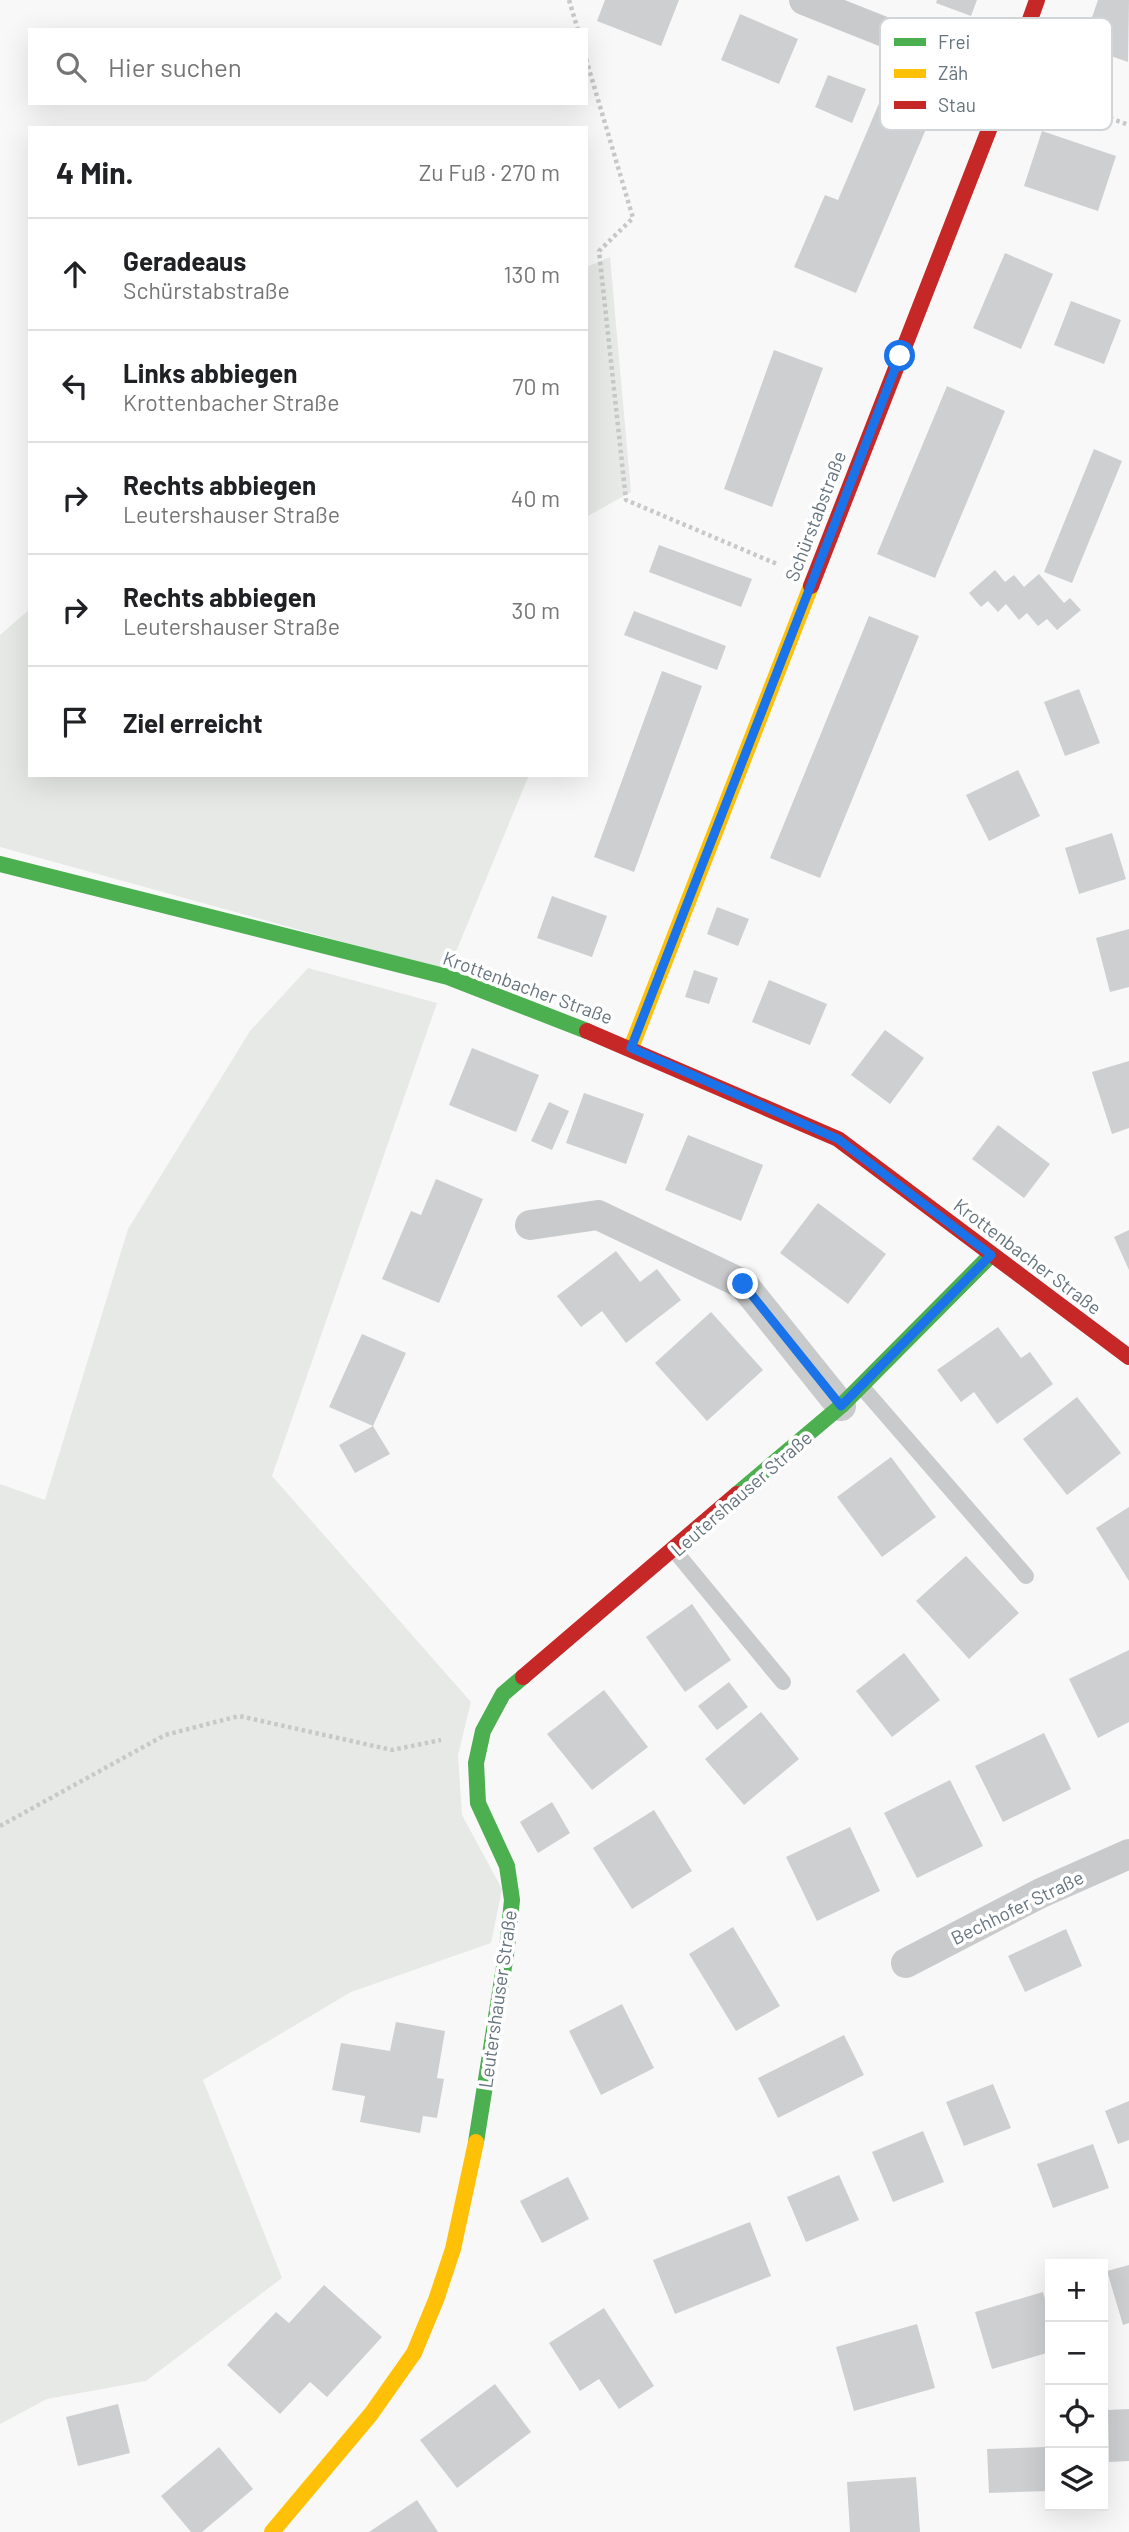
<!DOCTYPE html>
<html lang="de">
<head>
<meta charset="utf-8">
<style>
  :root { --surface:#fff; --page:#f6f6f6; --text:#202124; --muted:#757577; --line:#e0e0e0 }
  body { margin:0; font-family:Barlow,sans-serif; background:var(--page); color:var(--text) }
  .controls { position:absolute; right:21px; bottom:21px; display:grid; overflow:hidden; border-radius:0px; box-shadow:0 7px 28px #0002 }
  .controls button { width:63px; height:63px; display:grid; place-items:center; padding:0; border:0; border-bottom:2px solid var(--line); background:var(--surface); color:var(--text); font:35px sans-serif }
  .stop { position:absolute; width:21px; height:21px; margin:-16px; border:5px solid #1a73e8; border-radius:50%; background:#fff }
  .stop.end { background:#1a73e8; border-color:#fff; box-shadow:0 2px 7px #0008 }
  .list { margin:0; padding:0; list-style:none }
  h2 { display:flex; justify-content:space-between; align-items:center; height:91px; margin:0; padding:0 28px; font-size:30px }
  h2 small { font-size:23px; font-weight:400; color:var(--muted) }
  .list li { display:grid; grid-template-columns:46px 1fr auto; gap:21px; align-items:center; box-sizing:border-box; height:112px; padding:0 28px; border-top:2px solid var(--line) }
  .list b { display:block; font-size:26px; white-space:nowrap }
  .list p { margin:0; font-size:23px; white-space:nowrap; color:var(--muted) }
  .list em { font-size:23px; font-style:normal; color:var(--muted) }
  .icon { flex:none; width:38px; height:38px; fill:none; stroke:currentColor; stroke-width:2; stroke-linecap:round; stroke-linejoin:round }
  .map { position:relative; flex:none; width:1129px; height:2532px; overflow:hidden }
  .search { position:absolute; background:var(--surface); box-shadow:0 7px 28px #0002; left:28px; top:28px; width:560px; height:77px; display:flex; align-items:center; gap:18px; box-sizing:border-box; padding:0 24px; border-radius:0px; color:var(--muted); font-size:26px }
  .panel { position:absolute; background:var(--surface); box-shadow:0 7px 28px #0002; left:28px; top:126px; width:560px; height:651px; border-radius:0px }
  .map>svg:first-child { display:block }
</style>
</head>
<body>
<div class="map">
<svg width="1129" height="2532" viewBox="0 0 1129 2532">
  <rect width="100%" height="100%" fill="#f8f8f8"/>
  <g fill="#e7e9e6">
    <polygon points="610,257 631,492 586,517 586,267"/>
    <polygon points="30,609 30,775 529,775 448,971 0,847 0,635"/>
    <polygon points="308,968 437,1003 272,1476 471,1702 458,1755 462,1815 502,1889 491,1943 351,1992 203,2080 282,2278 146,2381 47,2399 0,2424 0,1484 45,1500 128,1229 250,1031"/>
  </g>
  <g fill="#cdcfd0">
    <polygon points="605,0 679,0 661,46 597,21"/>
    <polygon points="937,0 977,0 971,16 936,3"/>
    <polygon points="1098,0 1129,0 1128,62 1082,46"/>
    <polygon points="740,14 798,39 779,84 721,60"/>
    <polygon points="828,75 866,89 852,123 815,107"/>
    <polygon points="880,101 929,122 856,293 794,267 825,195 838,200"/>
    <polygon points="1042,131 1116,156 1098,211 1024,186"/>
    <polygon points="1005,253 1053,274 1021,349 973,328"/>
    <polygon points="1071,301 1121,320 1104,364 1054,345"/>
    <polygon points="774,350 823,368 772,507 724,489"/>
    <polygon points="947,386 1005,411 935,578 877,554"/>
    <polygon points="1094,449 1122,461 1072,583 1044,572"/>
    <polygon points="659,545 752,579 741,607 649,572"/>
    <polygon points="995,570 1005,582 1014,575 1024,587 1039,574 1064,603 1070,598 1081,610 1057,630 1047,619 1038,626 1027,613 1019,620 1006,604 998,612 988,601 981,607 969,593"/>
    <polygon points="634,611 726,646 717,670 624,635"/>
    <polygon points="869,616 919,636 820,878 770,858"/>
    <polygon points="662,671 702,686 634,872 594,857"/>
    <polygon points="1079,689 1100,743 1065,756 1044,702"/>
    <polygon points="1018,770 1040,816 989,841 966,795"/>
    <polygon points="1112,833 1126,879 1079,894 1065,848"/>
    <polygon points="552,896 607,916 592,957 537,938"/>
    <polygon points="717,907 749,919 738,946 707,934"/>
    <polygon points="1129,929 1129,987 1110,992 1096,938"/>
    <polygon points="694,970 718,978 709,1004 685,997"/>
    <polygon points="769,980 827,1004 810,1045 752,1022"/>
    <polygon points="885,1030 924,1058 890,1104 851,1075"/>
    <polygon points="472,1048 539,1075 516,1132 449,1105"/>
    <polygon points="1129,1061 1129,1128 1112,1134 1092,1072"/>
    <polygon points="584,1093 644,1114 626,1164 566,1143"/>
    <polygon points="549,1102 569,1111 552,1150 531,1141"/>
    <polygon points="998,1125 1050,1164 1024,1198 972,1159"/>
    <polygon points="688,1135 763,1165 741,1221 665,1190"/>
    <polygon points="436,1179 483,1199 439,1303 382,1279 411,1211 421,1215"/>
    <polygon points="818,1203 886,1254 848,1304 780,1253"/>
    <polygon points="1129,1230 1129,1270 1114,1237"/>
    <polygon points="616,1251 640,1282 657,1269 681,1300 626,1343 602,1311 581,1327 557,1296"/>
    <polygon points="711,1312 763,1370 707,1421 655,1363"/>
    <polygon points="998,1327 1021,1358 1030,1352 1053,1384 997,1424 974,1392 961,1402 937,1370"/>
    <polygon points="362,1334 406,1353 373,1426 390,1454 355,1473 339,1445 373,1426 329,1407"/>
    <polygon points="1077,1397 1121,1453 1067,1495 1023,1439"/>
    <polygon points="891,1457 936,1517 882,1557 837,1497"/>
    <polygon points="1129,1507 1129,1581 1096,1528"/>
    <polygon points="966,1556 1019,1613 969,1659 916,1601"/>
    <polygon points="692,1604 731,1660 685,1692 646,1637"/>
    <polygon points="1129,1650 1129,1722 1098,1738 1069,1679"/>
    <polygon points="904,1653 940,1700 892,1737 856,1691"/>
    <polygon points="729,1682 748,1707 717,1730 698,1706"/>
    <polygon points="604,1690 648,1747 592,1790 547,1734"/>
    <polygon points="761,1712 799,1759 744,1805 705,1759"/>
    <polygon points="1044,1733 1071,1789 1003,1822 975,1766"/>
    <polygon points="950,1780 983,1846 917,1878 884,1813"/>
    <polygon points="552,1802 570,1833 538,1853 520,1822"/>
    <polygon points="654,1810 692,1871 632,1909 593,1848"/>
    <polygon points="850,1827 880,1891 817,1921 786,1857"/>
    <polygon points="733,1927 780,2006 736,2031 689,1954"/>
    <polygon points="1066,1929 1082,1966 1025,1992 1008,1956"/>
    <polygon points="622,2004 654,2068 601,2095 569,2031"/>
    <polygon points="396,2022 445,2031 437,2078 444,2079 437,2118 423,2116 420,2133 360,2122 365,2096 332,2090 341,2043 390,2051"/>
    <polygon points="844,2035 864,2075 778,2118 758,2078"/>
    <polygon points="993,2084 1011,2128 964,2146 946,2102"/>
    <polygon points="1129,2101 1129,2140 1118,2144 1105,2111"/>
    <polygon points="923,2131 944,2182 893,2202 872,2152"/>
    <polygon points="1093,2144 1109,2188 1053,2208 1037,2164"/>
    <polygon points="839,2175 859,2220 806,2242 787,2197"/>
    <polygon points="568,2177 589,2219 542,2243 520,2201"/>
    <polygon points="750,2222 771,2276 675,2314 653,2260"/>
    <polygon points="1129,2265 1129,2323 1123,2325 1107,2271"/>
    <polygon points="324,2285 382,2337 327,2397 310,2382 280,2414 227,2365 276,2312 289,2323"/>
    <polygon points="1043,2292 1050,2316 1050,2352 992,2369 975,2312"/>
    <polygon points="604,2308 654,2386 619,2409 599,2379 580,2391 549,2343"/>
    <polygon points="917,2324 935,2388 854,2411 836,2347"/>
    <polygon points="495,2384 531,2432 457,2488 420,2440"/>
    <polygon points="118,2404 130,2453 78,2466 66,2417"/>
    <polygon points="1129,2409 1129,2461 1109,2462 1108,2410"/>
    <polygon points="219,2447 253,2489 202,2532 191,2532 161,2496"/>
    <polygon points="1046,2447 1047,2491 989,2493 987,2449"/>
    <polygon points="916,2477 920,2532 850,2532 847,2482"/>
    <polygon points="417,2500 438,2532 369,2532"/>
  </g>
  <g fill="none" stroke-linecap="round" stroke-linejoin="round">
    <g stroke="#c7c8c9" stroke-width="4.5" stroke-dasharray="3.5 3.5" stroke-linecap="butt">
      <polyline points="569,0 578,30"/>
      <polyline points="586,59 633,218 599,251 626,500 777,564"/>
      <polyline points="1044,94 1129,125"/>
      <polyline points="0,1826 165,1735 239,1716 392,1750 441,1740"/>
    </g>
    <g stroke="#c9cacb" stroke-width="16">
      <polyline points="861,1386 1026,1576"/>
      <polyline points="674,1550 783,1682"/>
    </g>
    <g stroke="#c9cacb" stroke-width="30">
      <polyline points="804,0 1008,81"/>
      <polyline points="530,1225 598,1215 743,1284 841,1406"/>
      <polyline points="906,1963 1041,1893 1129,1854"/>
    </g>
    <g stroke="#4caf50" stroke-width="16">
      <polyline points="0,864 448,977 587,1031"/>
      <polyline points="737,1494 841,1406 991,1255"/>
      <polyline points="476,2142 507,1948 512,1900 507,1866 478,1803 476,1763 483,1731 503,1694 523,1677"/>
    </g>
    <g stroke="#ffc107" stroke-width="16">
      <polyline points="631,1048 811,586"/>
      <polyline points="272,2532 371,2414 414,2353 436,2300 453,2249 476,2142"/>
    </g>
    <g stroke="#c62828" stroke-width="16">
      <polyline points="811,586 1008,81 1037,0"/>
      <polyline points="587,1031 838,1139 1129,1357"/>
      <polyline points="523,1677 737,1494"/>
    </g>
  </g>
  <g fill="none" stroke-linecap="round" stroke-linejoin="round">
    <polyline stroke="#1a73e8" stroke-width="9" points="743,1284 841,1406 991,1255 838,1139 631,1048 900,356"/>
  </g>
  <g text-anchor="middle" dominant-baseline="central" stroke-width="7" stroke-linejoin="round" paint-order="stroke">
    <g font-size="19" fill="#66747e" stroke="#fff">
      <text transform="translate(815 516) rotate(-69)">Schürstabstraße</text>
      <text transform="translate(528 987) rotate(20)">Krottenbacher Straße</text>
      <text transform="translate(1028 1256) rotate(37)">Krottenbacher Straße</text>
      <text transform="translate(741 1493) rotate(-41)">Leutershauser Straße</text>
      <text transform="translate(1017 1907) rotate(-26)">Bechhofer Straße</text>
      <text transform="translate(497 1999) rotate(-82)">Leutershauser Straße</text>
    </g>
  </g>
  <rect x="880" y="18" width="232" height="112" rx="10" fill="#fff" stroke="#d1d5d8" stroke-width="2"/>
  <rect x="894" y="38" width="32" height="8" fill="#4caf50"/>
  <rect x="894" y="69" width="32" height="9" fill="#ffc107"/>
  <rect x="894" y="101" width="32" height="8" fill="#c62828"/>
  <g font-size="19" fill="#66747e">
    <text x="938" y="49">Frei</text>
    <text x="938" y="80">Zäh</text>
    <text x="938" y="112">Stau</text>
  </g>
</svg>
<div class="controls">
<button>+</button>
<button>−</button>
<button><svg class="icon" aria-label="locate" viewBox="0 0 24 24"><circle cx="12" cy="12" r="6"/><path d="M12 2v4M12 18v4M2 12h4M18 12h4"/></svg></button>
<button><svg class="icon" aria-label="layers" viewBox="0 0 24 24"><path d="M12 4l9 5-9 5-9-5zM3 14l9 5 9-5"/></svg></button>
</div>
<div class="stop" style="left:900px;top:356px"></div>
<div class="stop end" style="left:743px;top:1284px"></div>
<div class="search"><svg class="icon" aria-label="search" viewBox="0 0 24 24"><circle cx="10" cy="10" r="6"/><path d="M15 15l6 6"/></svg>Hier suchen</div>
<section class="panel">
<h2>4 Min.<small>Zu Fuß · 270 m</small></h2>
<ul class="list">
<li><svg class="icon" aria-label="ahead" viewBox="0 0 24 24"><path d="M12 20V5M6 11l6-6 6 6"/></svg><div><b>Geradeaus</b><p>Schürstabstraße</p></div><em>130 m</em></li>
<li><svg class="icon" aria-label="left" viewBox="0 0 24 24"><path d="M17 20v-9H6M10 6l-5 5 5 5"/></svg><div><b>Links abbiegen</b><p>Krottenbacher Straße</p></div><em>70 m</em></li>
<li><svg class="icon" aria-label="right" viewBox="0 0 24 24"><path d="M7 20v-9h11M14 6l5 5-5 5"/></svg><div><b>Rechts abbiegen</b><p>Leutershauser Straße</p></div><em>40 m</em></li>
<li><svg class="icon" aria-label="right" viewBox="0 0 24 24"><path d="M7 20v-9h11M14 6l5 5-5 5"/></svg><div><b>Rechts abbiegen</b><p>Leutershauser Straße</p></div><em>30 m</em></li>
<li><svg class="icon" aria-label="arrive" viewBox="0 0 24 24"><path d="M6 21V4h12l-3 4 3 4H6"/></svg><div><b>Ziel erreicht</b></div></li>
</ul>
</section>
</div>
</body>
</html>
